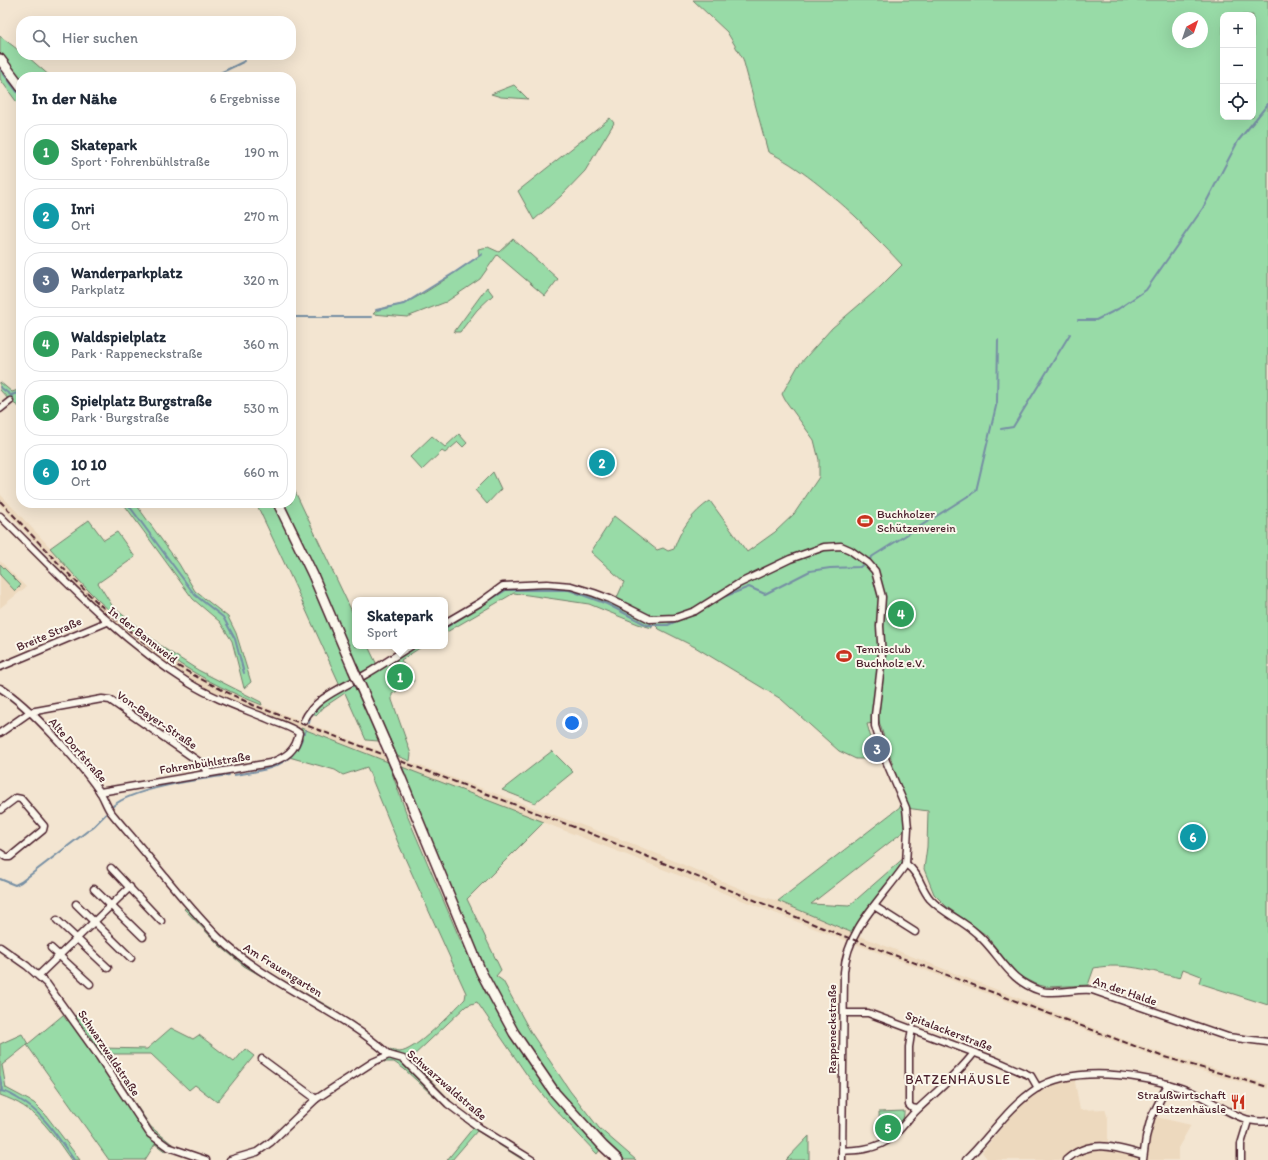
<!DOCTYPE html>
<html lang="de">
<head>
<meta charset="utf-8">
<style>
  :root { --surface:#fff; --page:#f2f2f3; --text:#1f2937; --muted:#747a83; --line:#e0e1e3; --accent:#db2777 }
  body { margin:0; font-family:Itim,sans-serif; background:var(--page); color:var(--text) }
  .controls { position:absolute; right:12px; top:12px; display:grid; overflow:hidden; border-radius:8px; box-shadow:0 4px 16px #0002 }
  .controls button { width:36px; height:36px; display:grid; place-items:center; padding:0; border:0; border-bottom:1px solid var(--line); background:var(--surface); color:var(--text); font:20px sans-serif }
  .compass { position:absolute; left:1172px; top:12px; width:36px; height:36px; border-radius:50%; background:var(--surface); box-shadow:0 4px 16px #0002; rotate:40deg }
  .you { position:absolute; left:572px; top:723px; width:14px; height:14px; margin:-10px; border:3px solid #fff; border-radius:50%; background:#1a73e8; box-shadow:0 0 0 6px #1a73e833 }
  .badge { display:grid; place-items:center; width:26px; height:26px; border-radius:50%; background:var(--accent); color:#fff; font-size:13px; font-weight:700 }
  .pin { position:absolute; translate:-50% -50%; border:2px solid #fff; box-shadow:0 1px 4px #0006 }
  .popup { position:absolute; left:352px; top:597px; width:96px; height:52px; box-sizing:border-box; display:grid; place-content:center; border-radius:8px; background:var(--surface); filter:drop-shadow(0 1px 3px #0005); font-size:13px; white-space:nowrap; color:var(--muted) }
  .popup b { font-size:15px; color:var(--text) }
  .popup::after { content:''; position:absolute; left:50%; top:100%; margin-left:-8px; border:8px solid transparent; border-top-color:var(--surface) }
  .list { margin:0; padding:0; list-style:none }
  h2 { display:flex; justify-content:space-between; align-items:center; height:52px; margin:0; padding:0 16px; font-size:17px }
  h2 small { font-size:13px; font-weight:400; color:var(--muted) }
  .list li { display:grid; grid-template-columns:26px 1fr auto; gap:12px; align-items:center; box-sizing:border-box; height:56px; margin:0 8px 8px; padding:0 8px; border:1px solid var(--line); border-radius:16px }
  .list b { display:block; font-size:15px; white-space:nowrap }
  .list p { margin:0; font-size:13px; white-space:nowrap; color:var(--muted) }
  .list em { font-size:13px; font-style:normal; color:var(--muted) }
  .icon { flex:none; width:22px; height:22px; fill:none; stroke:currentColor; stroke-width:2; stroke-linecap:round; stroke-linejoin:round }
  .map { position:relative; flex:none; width:1268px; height:1160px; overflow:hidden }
  .search { position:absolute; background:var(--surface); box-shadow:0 4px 16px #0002; left:16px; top:16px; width:280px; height:44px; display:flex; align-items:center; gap:10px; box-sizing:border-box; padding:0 14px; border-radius:16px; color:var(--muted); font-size:15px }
  .panel { position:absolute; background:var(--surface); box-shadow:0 4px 16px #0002; left:16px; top:72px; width:280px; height:436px; border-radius:16px }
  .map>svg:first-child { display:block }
</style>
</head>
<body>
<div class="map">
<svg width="1268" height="1160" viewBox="0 0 1268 1160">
  <rect width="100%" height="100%" fill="#f3e5d1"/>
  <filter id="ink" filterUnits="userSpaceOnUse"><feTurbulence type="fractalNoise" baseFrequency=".025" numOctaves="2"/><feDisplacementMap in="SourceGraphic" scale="8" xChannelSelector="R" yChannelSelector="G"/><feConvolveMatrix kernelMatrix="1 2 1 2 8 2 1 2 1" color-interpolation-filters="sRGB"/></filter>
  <g filter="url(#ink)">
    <g fill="#edd9be">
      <polygon points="0,494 108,609 162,653 220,686 250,701 369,747 636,845 751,893 778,901 855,934 1122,1039 1161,1053 1268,1084 1268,1089 1221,1077 1159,1058 826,933 218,695 191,681 152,655 109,620 0,505"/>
      <polygon points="0,561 26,587 0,608"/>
      <polygon points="1074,1076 1080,1110 1105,1109 1108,1118 1108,1147 1143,1154 1152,1116 1191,1125 1178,1148 1178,1160 988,1160 982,1152 1017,1109 1024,1098 1038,1088"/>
    </g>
    <g fill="#98dba7" stroke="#717d69" fill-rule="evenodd">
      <path d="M693,0H1268V1005L1199,983L1201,976L1183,969L1180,978C1151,971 1124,962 1094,968L1088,985L1047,987L1035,984L1016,974L986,935L947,907L934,894L924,869L927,847L928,811L906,808L908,828L811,904L849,906L906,856V864L855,934L778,901L905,803L877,715L884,658L880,596L877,627L879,673L874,723L867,724L877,759H856L839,751L781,699L695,647L659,629L650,620L652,628L638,624L589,604L514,593L445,633V625L503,587L571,586L615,602L624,582L591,552L614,516L657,550L663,548L668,551L674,549C680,530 693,512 710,501L747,552L775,532L794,514L819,477V460L814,440L785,400L782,394L798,366L832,328L880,287L902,265C892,254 884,246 874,236C867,230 862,222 855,216C832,195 796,164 768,152L743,59L727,32ZM1223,15H1253V117H1223ZM1178,18H1202V42H1178Z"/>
      <polygon points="0,36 21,52 21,55 28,57 51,77 21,77 21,108 0,79"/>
      <polygon points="514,85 528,99 501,97 491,94"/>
      <polygon points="610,118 614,123 585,171 561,196 534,220 518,191"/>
      <path d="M513,239L558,279L545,296L497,255L480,279L446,302L407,317L373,314C380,305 395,308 405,303C431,291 455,272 479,256L478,249L488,247L499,252Z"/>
      <polygon points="487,287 493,295 477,310 460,332 454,332"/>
      <polygon points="0,382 12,392 21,389 21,408 10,401 0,390"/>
      <polygon points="459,434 467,443 463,447 458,442 445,453 442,451 422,470 410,457 432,436 445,447"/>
      <polygon points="493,472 501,489 487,504 475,490"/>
      <polygon points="291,483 355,618 355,646 368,646 378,667 413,646 423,646 401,660 414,681 392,694 392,700 411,754 410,761 397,756 391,742 366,740 345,693 324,707 316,716 312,710 340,685 290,575 256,503 291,503"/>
      <polygon points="123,503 135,503 179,564 195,591 228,617 236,633 251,682 244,688 232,641 220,622 193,599"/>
      <path d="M89,520L104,540L117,532L135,557L98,583L113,607L165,649L198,670L261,702L262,705C205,683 154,651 109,610C88,592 69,569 50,548Z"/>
      <polygon points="0,564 21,585 15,591 0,575"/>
      <path d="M301,728L388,762L407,815L459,937L486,994L493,989L427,835L402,767L544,822L467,899L501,970L496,976L503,981L530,1031L570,1091L599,1128L636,1160H625L605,1143L597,1154L551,1105L527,1075L477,1002L466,1006L410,1059L456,1106L482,1126L537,1160H523L477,1131L452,1160H447L473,1128L430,1093L404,1069L394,1062H384L390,1049C393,1050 396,1052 399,1052C415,1052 453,1011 465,999L466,993L399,845L367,767L343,775L335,770L289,757L299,744Z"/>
      <polygon points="552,751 573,772 535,803 502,790"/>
      <polygon points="190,903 223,938 256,965 333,1009 328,1015 244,966 220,946 184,909"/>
      <path d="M78,1014L102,1048L147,1049L171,1028L193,1039L199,1035L234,1062L245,1049L254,1056L217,1102L195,1085L189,1090L151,1054H111L106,1060L108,1063L151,1127L172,1144L166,1152L155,1144L145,1160H109L27,1045L2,1065L6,1088L34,1103L45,1114L80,1160H71C49,1129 37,1108 0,1095V1044L22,1034L28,1044L63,1015L67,1021Z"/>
      <path d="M904,1111C905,1125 891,1133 880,1138L879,1112Z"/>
      <polygon points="809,1136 809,1160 786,1160"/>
    </g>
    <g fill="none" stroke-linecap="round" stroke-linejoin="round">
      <g stroke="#768fa4" stroke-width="2">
        <polyline points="0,69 21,97"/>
        <polyline points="212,77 245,61"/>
        <polyline points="376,310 404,304 454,273 482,254"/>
        <polyline points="291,317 371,317"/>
        <polyline points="1078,320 1096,320 1118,309 1146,290 1203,208 1238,141 1268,104"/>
        <polyline points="0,387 12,396"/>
        <polyline points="11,395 21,392"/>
        <polyline points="19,401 21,402"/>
        <polyline points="1001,429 1013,427 1070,334"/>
        <polyline points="127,503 195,595 223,617 235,639 244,673"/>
        <polyline points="721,598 749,587 765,594 810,571 830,568 860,567 873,556 976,491 997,402 998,340"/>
        <polyline points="485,603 506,590 569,590 607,604 647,625 668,625 685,617"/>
        <polyline points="445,628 478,607"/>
        <polyline points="411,650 417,646"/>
        <polyline points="362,681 370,675"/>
        <polyline points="337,693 357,684"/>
        <polyline points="312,715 320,705"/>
        <polyline points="309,723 310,718"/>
        <polyline points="304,734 306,730"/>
        <path d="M234,775C262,771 291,768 302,739"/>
        <path d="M113,806C133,788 201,779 229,775"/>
        <polyline points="0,879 15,885 21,882 94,826 106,814"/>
        <polyline points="0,1077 2,1090"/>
        <path d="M0,1091C6,1091 12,1095 17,1098C44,1113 57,1136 74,1160"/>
      </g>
      <defs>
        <g id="street">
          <polyline points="0,409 10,401"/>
          <path d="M0,516C61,576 116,637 189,683C213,698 239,707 266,718C276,723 290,726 299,733C296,751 286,757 270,763L100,792"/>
          <polyline points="445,623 481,602 503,586 547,584 571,586 594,593 610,599 650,619 675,618 695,611 738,584 790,559 824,547 841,546 850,550 868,563 875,571 882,597 880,626 882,658 875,715 875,726 886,761 906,808 908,828 906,864"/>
          <polyline points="0,667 107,622"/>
          <path d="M0,688C29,705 80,763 100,792C104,798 106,805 110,811C122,826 135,840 147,855C170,883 192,911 218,937C268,986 338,1008 389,1055"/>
          <path d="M304,721C315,697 343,688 363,676C379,667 395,656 411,646"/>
          <polyline points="0,733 30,712 102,699 110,700 198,761 209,773"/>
          <polyline points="0,810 16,798 21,799 44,826 43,830 10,857 6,857 0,853"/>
          <path d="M906,864C920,874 920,887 930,899C943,913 962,920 976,933C1000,953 1007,981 1041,991C1055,995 1076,988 1092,990L1228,1037L1268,1042"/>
          <polyline points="111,868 161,921"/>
          <polyline points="94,889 143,937"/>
          <polyline points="76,904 131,958"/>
          <polyline points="874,906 915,932"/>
          <polyline points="57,920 108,968"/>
          <polyline points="0,947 27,966 47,984 100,1058 150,1134 168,1147 206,1160"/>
          <polyline points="51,948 90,984"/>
          <polyline points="39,975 130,887"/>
          <polyline points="844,1013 868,1013 994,1060 1031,1076 1038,1088"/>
          <polyline points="912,1028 909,1047 909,1105 912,1108 917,1109"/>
          <polyline points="262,1059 316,1099"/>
          <path d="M842,1151C855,1150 868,1150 881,1144C897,1137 905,1121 918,1109C938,1090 957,1075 974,1053"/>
          <polyline points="230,1160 257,1152 271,1142 316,1099 373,1062 389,1055 403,1059 448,1104 480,1128 532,1160"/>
          <path d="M842,1160L844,972C847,928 883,898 906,864"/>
          <path d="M966,1160C990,1137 1008,1107 1036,1089C1076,1063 1158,1076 1198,1095C1220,1105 1243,1125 1268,1121"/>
          <path d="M1066,1160C1090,1138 1115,1147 1143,1155"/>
          <polyline points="1143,1160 1146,1137 1151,1118 1168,1084"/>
          <polyline points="1241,1160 1241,1144 1248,1121"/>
        </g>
        <g id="secondary">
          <polyline points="0,59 21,87"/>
          <polyline points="278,503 313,575 353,669"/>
          <polyline points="364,694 385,742"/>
          <polyline points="400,776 481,972 514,1033 555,1093 603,1146 618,1160"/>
        </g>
      </defs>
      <use href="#street" stroke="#4a1f2b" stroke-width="9"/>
      <use href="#secondary" stroke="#4a1f2b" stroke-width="12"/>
      <use href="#street" stroke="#fbf7ec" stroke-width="6"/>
      <use href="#secondary" stroke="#fbf7ec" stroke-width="9"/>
      <path stroke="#4a1f2b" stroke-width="2" stroke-dasharray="6 3" stroke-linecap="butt" d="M0,501C53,557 105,618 170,661C196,678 225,691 253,705L587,832L828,930L1161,1056L1268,1087"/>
      <defs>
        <g id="secondary-bridge">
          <polyline points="353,669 364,694"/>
          <polyline points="385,742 400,776"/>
        </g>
      </defs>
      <use href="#secondary-bridge" stroke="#4a1f2b" stroke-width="12" stroke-linecap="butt"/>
      <use href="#secondary-bridge" stroke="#fbf7ec" stroke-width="9"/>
    </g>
  </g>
  <defs>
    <symbol id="stadium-bare" viewBox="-9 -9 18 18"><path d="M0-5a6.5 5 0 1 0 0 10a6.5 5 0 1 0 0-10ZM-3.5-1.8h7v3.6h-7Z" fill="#c8321e" stroke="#fbf7ec" stroke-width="2.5" paint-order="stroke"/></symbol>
    <symbol id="restaurant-bare" viewBox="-9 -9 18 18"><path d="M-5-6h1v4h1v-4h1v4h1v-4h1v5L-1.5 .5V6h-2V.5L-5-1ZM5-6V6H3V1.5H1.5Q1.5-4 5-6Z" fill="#c8321e" stroke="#fbf7ec" stroke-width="2.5" paint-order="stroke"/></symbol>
  </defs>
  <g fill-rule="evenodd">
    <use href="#stadium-bare" x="854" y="510" width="22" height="22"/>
    <use href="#stadium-bare" x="833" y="645" width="22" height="22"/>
    <use href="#restaurant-bare" x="1227" y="1091" width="22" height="22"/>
  </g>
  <g text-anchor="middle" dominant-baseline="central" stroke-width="4" stroke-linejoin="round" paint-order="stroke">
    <g font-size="12" fill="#4a1f2b" stroke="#fbf7ec" text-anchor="start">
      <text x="877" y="514">Buchholzer<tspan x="877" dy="14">Schützenverein</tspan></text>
      <text x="856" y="649">Tennisclub<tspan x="856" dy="14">Buchholz e.V.</tspan></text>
      <text x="1226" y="1095" text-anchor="end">Straußwirtschaft<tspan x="1226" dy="14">Batzenhäusle</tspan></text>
    </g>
    <g font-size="12" fill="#4a1f2b" stroke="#fbf7ec">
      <text transform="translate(49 634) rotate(-23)">Breite Straße</text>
      <text transform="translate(143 635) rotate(38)">In der Bannweid</text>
      <text transform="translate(157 720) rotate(34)">Von-Bayer-Straße</text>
      <text transform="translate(78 750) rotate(49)">Alte Dorfstraße</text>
      <text transform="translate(205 763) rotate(-9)">Fohrenbühlstraße</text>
      <text transform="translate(283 970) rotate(32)">Am Frauengarten</text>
      <text transform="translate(1125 991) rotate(19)">An der Halde</text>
      <text transform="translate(832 1029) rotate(-90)">Rappeneckstraße</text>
      <text transform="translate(949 1031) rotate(21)">Spitalackerstraße</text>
      <text transform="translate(109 1053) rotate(56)">Schwarzwaldstraße</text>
      <text transform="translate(447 1085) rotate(41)">Schwarzwaldstraße</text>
    </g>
    <g font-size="13" letter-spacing="1" fill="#4a1f2b" stroke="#fbf7ec">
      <text x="958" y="1079">BATZENHÄUSLE</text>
    </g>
  </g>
</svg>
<div class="controls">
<button>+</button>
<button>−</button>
<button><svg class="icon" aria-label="locate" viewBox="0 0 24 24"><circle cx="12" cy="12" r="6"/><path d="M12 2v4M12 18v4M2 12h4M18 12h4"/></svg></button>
</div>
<svg class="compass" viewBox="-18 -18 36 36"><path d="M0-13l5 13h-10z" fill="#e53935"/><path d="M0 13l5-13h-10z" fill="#747a83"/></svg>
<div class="you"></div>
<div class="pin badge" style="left:400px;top:677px;background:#2e9e5b">1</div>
<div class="popup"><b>Skatepark</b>Sport</div>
<div class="pin badge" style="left:602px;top:463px;background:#0f9aa8">2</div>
<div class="pin badge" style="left:877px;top:749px;background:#5c6f8a">3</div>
<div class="pin badge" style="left:901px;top:614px;background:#2e9e5b">4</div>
<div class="pin badge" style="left:888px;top:1128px;background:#2e9e5b">5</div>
<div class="pin badge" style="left:1193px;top:837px;background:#0f9aa8">6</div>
<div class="search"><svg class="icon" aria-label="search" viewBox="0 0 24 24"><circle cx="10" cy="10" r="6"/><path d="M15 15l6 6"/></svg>Hier suchen</div>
<section class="panel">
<h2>In der Nähe<small>6 Ergebnisse</small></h2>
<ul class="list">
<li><span class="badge" style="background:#2e9e5b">1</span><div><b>Skatepark</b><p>Sport · Fohrenbühlstraße</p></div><em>190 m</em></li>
<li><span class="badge" style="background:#0f9aa8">2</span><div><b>Inri</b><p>Ort</p></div><em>270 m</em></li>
<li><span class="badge" style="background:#5c6f8a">3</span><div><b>Wanderparkplatz</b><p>Parkplatz</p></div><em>320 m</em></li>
<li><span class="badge" style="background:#2e9e5b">4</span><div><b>Waldspielplatz</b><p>Park · Rappeneckstraße</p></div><em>360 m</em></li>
<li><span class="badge" style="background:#2e9e5b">5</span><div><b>Spielplatz Burgstraße</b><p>Park · Burgstraße</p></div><em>530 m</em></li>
<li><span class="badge" style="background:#0f9aa8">6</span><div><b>10 10</b><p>Ort</p></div><em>660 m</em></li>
</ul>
</section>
</div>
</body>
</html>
